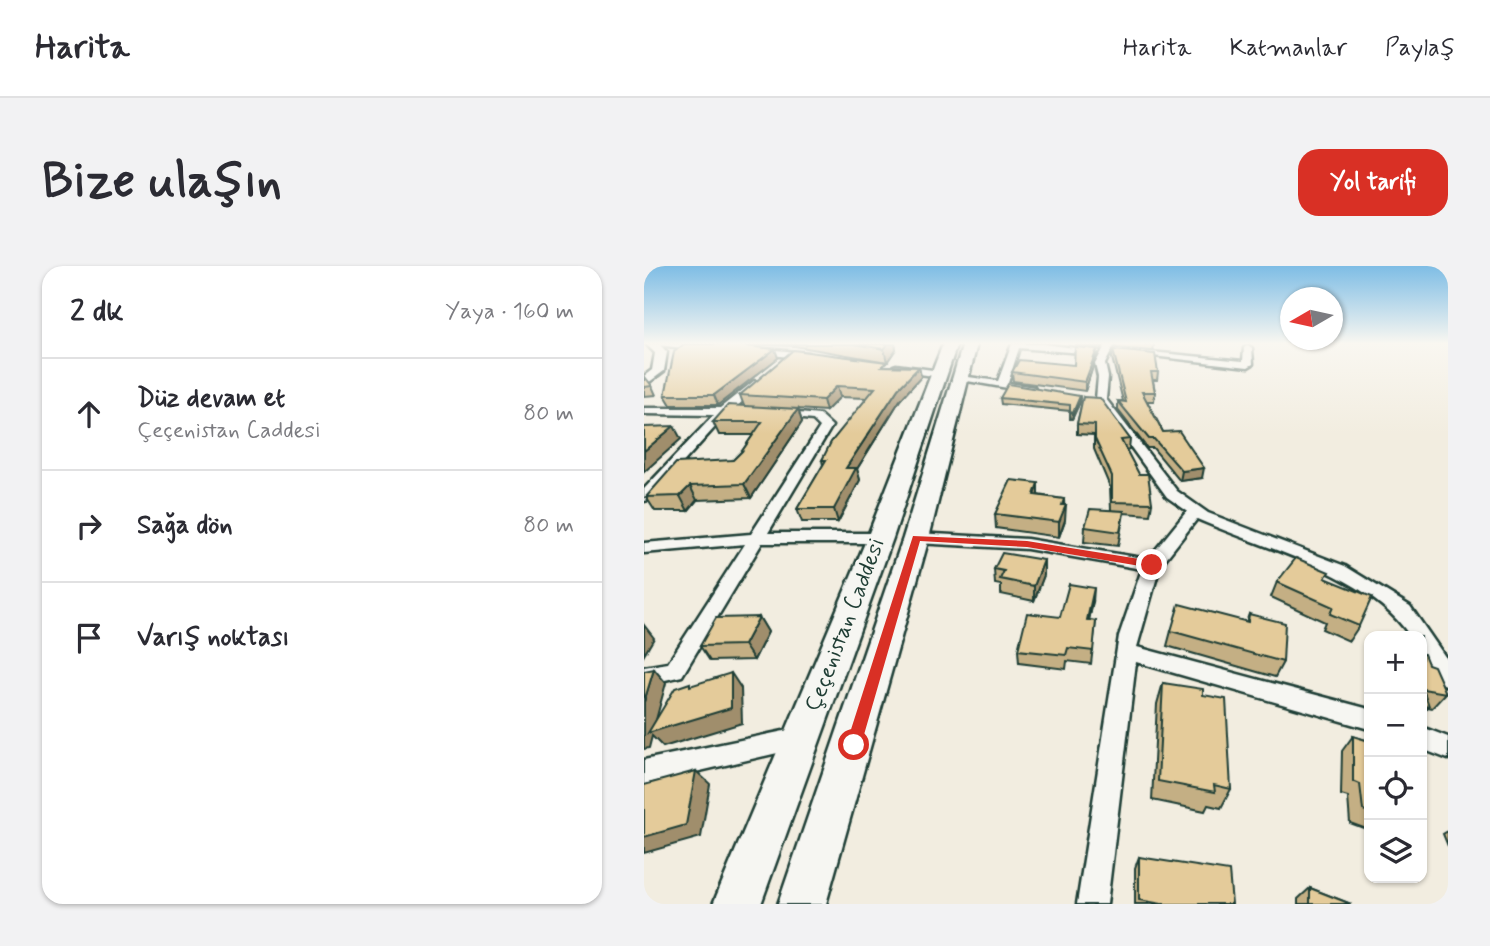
<!DOCTYPE html>
<html lang="tr">
<head>
<meta charset="utf-8">
<style>
  :root { --surface:#fff; --page:#f2f2f3; --text:#2b2b33; --muted:#7c7c81; --line:#e1e1e2; --accent:#d93025 }
  body { margin:0; font-family:Mynerve,sans-serif; background:var(--page); color:var(--text) }
  .controls { position:absolute; right:21px; bottom:21px; display:grid; overflow:hidden; border-radius:14px; box-shadow:0 2px 5px #0004 }
  .controls button { width:63px; height:63px; display:grid; place-items:center; padding:0; border:0; border-bottom:2px solid var(--line); background:var(--surface); color:var(--text); font:35px sans-serif }
  .compass { position:absolute; left:636px; top:21px; width:63px; height:63px; border-radius:50%; background:var(--surface); box-shadow:0 2px 5px #0004; rotate:261deg }
  .stop { position:absolute; width:21px; height:21px; margin:-16px; border:5px solid #d93025; border-radius:50%; background:#fff }
  .stop.end { background:#d93025; border-color:#fff; box-shadow:0 2px 7px #0008 }
  .list { margin:0; padding:0; list-style:none }
  h2 { display:flex; justify-content:space-between; align-items:center; height:91px; margin:0; padding:0 28px; font-size:30px }
  h2 small { font-size:23px; font-weight:400; color:var(--muted) }
  .list li { display:grid; grid-template-columns:46px 1fr auto; gap:21px; align-items:center; box-sizing:border-box; height:112px; padding:0 28px; border-top:2px solid var(--line) }
  .list b { display:block; font-size:26px; white-space:nowrap }
  .list p { margin:0; font-size:23px; white-space:nowrap; color:var(--muted) }
  .list em { font-size:23px; font-style:normal; color:var(--muted) }
  .icon { flex:none; width:38px; height:38px; fill:none; stroke:currentColor; stroke-width:2; stroke-linecap:round; stroke-linejoin:round }
  .map { position:relative; flex:none; width:804px; height:638px; overflow:hidden; border-radius:21px }
  header { display:flex; align-items:center; gap:42px; box-sizing:border-box; height:98px; padding:0 35px; background:var(--surface); border-bottom:2px solid var(--line) }
  header strong { font-size:33px }
  nav { display:flex; gap:38px; margin-inline-start:auto; font-size:24px }
  .intro { display:flex; align-items:center; justify-content:space-between; box-sizing:border-box; height:168px; padding:0 42px }
  h1 { margin:0; font-size:49px }
  .button { padding:18px 32px; border-radius:21px; background:var(--accent); color:#fff; font-size:24px; font-weight:700 }
  main { display:flex; gap:42px; padding:0 42px }
  aside { flex:1; background:var(--surface); border-radius:21px; box-shadow:0 2px 5px #0004 }
  .map>svg:first-child { display:block }
</style>
</head>
<body>
<header>
<strong>Harita</strong>
<nav><a>Harita</a><a>Katmanlar</a><a>Paylaş</a></nav>
</header>
<div class="intro"><h1>Bize ulaşın</h1><a class="button">Yol tarifi</a></div>
<main>
<aside>
<h2>2 dk<small>Yaya · 160 m</small></h2>
<ul class="list">
<li><svg class="icon" aria-label="ahead" viewBox="0 0 24 24"><path d="M12 20V5M6 11l6-6 6 6"/></svg><div><b>Düz devam et</b><p>Çeçenistan Caddesi</p></div><em>80 m</em></li>
<li><svg class="icon" aria-label="right" viewBox="0 0 24 24"><path d="M7 20v-9h11M14 6l5 5-5 5"/></svg><div><b>Sağa dön</b></div><em>80 m</em></li>
<li><svg class="icon" aria-label="arrive" viewBox="0 0 24 24"><path d="M6 21V4h12l-3 4 3 4H6"/></svg><div><b>Varış noktası</b></div></li>
</ul>
</aside>
<div class="map">
<svg width="804" height="638" viewBox="0 0 804 638">
  <rect width="100%" height="100%" fill="#f2ede0"/>
  <filter id="ink" filterUnits="userSpaceOnUse"><feTurbulence type="fractalNoise" baseFrequency=".0143" numOctaves="2"/><feDisplacementMap in="SourceGraphic" scale="14" xChannelSelector="R" yChannelSelector="G"/><feConvolveMatrix kernelMatrix="1 2 1 2 8 2 1 2 1" color-interpolation-filters="sRGB"/></filter>
  <g filter="url(#ink)">
    <g fill="none" stroke-linecap="round" stroke-linejoin="round">
      <defs>
        <g id="minor">
          <polygon points="8,78 49,78 65,82 61,85"/>
          <polygon points="368,78 399,78 456,85 452,88 375,82 364,117 390,121 391,123 386,126 312,113 317,110 354,115"/>
          <path d="M462,78H471L461,98L464,111L462,133L533,225L564,247L701,300L766,340L804,395V420L797,417L778,388V370H766C724,307 620,283 553,253L516,300L493,381L725,443V463L492,396L463,638H433L475,370L498,303L383,283L272,277L264,272L272,267L383,273L504,293L543,245L523,231L452,133L454,111L451,98Z"/>
          <polygon points="604,79 608,82 609,98 604,101 483,87 487,84 599,95 600,82"/>
          <polygon points="110,82 165,87 169,90 165,93 107,87"/>
          <polygon points="252,99 296,105 301,108 296,111 249,104 249,100"/>
          <polygon points="110,115 119,117 90,143 105,144 105,148 82,149 5,234 0,235 0,223 70,149 0,148 0,142 76,142"/>
          <polygon points="133,145 176,149 188,160 124,267 236,267 244,272 236,277 118,277 38,410 0,419 0,401 24,397 101,278 0,287 0,277 107,268 176,161 169,154 129,150 127,148"/>
          <polygon points="159,461 167,464 171,471 167,478 159,481 0,518 0,494"/>
          <polygon points="778,461 804,471 804,493 778,483"/>
        </g>
        <polygon id="tertiary" points="2,78 15,78 23,86 20,105 0,120 0,110 8,104 11,87"/>
        <g id="primary">
          <polygon points="299,78 313,78 249,272 117,638 69,638 223,272"/>
          <polygon points="319,78 333,78 285,272 182,638 134,638 259,272"/>
        </g>
      </defs>
      <use href="#minor" stroke="#1f3d34" stroke-width="5"/>
      <use href="#tertiary" stroke="#1f3d34" stroke-width="5"/>
      <use href="#primary" stroke="#1f3d34" stroke-width="5"/>
      <use href="#minor" fill="#f6f6f2" fill-rule="evenodd"/>
      <use href="#tertiary" fill="#f6f6f2" fill-rule="evenodd"/>
      <use href="#primary" fill="#f6f6f2" fill-rule="evenodd"/>
    </g>
    <g fill="#c4af84" stroke="#1f3d34" stroke-width="2">
      <polygon points="97,78 251,78 252,83 243,96 151,80"/>
      <polygon points="432,78 460,78 458,81 432,80"/>
      <polygon points="472,78 509,78 510,79 509,85 472,82"/>
      <polygon points="453,83 452,91 441,125 369,115 368,106 430,99"/>
      <polygon points="469,84 514,106 513,114 509,114 511,126 510,135 503,135 519,166 558,212 536,215 509,182 503,182 474,144 474,135 479,135 468,92"/>
      <polygon points="134,92 74,139 27,139 21,129"/>
      <polygon points="243,100 275,101 277,111 256,134 213,203 216,214 194,256 158,256 153,243 179,199 178,194 223,132 196,131 182,145 154,143 158,156 107,232 53,234 44,245 11,245 2,231 89,194 98,185 109,169 75,169 69,156 100,140 96,129"/>
      <polygon points="0,111 8,120 12,129 0,130"/>
      <polygon points="439,131 486,173 485,183 482,184 508,237 506,249 480,247 474,280 440,276 441,261 467,244 466,221 450,183 450,169 433,168 433,158"/>
      <polygon points="356,132 436,136 428,153 426,153 426,145 357,138"/>
      <polygon points="394,229 420,233 421,254 415,271 352,262 351,248"/>
      <polygon points="400,294 400,309 390,335 357,328 357,319 351,318 350,303"/>
      <polygon points="681,312 715,360 705,375 678,363 681,356 627,331 633,316"/>
      <polygon points="449,336 445,354 452,355 447,398 423,395 422,403 375,397 374,384 416,351"/>
      <polygon points="605,348 639,396 631,411 523,380 527,365 602,356"/>
      <polygon points="115,351 124,366 110,394 66,395 56,380"/>
      <polygon points="778,388 802,427 788,442 784,441 778,448"/>
      <polygon points="519,417 559,429 587,523 577,542 564,539 561,545 508,534 513,438"/>
      <polygon points="709,470 725,475 725,564 706,557 704,531 697,529 698,485"/>
      <polygon points="804,565 804,580 799,568"/>
      <polygon points="495,591 588,638 491,638 491,602"/>
      <polygon points="666,622 707,638 654,638 654,633"/>
    </g>
    <g fill="#a08e6c" stroke="#1f3d34" stroke-width="2">
      <polygon points="244,78 251,78 252,83 243,96 240,83"/>
      <polygon points="131,83 134,92 74,139 70,129"/>
      <polygon points="453,83 452,91 441,125 441,116"/>
      <polygon points="275,101 277,111 256,134 213,203 216,214 194,256 190,243 202,202 254,123"/>
      <polygon points="193,120 196,131 182,145 179,134"/>
      <polygon points="436,130 436,136 428,153 429,147"/>
      <polygon points="154,143 158,156 107,232 100,218"/>
      <polygon points="30,160 37,173 0,206 0,185"/>
      <polygon points="560,202 558,212 536,215 538,205"/>
      <polygon points="394,217 394,232 390,229"/>
      <polygon points="46,220 53,234 44,245 36,230"/>
      <polygon points="420,233 420,244 422,239 421,254 415,271 415,256 418,239"/>
      <polygon points="400,294 400,309 390,335 390,320"/>
      <polygon points="450,322 449,336 442,367 443,354"/>
      <polygon points="115,351 124,366 110,394 100,379"/>
      <polygon points="0,359 10,372 0,389"/>
      <polygon points="10,403 22,417 9,465 87,407 97,422 98,457 19,481 8,470 5,482 0,483 0,436"/>
      <polygon points="52,505 66,518 57,571 0,587 0,571"/>
    </g>
    <g fill="#e4cb9a" stroke="#1f3d34" stroke-width="2">
      <polygon points="40,78 82,78 131,83 70,129 21,129 30,86"/>
      <polygon points="210,78 244,78 240,83"/>
      <polygon points="431,81 453,83 441,116 368,106 375,94 430,99"/>
      <polygon points="149,84 243,96 238,100 275,101 254,123 202,202 212,202 190,243 153,243 182,194 178,194 187,176 231,122 193,120 179,134 96,129"/>
      <polygon points="469,84 511,88 514,106 507,106 511,126 498,126 519,166 535,165 560,202 538,205 510,173 505,173 474,135 482,136"/>
      <polygon points="0,111 1,111 8,120 0,121"/>
      <polygon points="364,118 436,130 429,147 426,146 426,139 356,132"/>
      <polygon points="439,131 456,132 486,173 477,174 495,208 504,208 508,237 468,236 468,210 451,173 451,159 433,158"/>
      <polygon points="84,139 154,143 100,218 46,220 36,230 2,231 32,197 89,194 98,185 118,156 69,156"/>
      <polygon points="30,160 0,185 0,161"/>
      <polygon points="367,214 394,217 390,229 420,233 418,239 422,239 415,256 351,248"/>
      <polygon points="446,243 480,245 476,266 441,261"/>
      <polygon points="358,287 400,294 390,320 356,313 360,305 350,303"/>
      <polygon points="652,292 685,306 681,312 728,331 715,360 686,348 689,341 633,316"/>
      <polygon points="425,318 450,322 443,354 452,355 449,385 424,382 422,389 374,384 383,347 416,351"/>
      <polygon points="535,338 604,356 605,348 641,357 639,396 527,365"/>
      <polygon points="115,351 100,379 56,380 72,352"/>
      <polygon points="778,388 780,388 784,398 790,400 802,427 779,423 785,440 778,439"/>
      <polygon points="10,403 0,436 0,405"/>
      <polygon points="87,407 87,442 4,467 31,422 46,417 46,420"/>
      <polygon points="519,417 559,423 559,429 582,433 587,523 570,519 571,526 514,515"/>
      <polygon points="709,470 725,475 725,546 719,544 716,518 709,515"/>
      <polygon points="52,505 42,559 0,571 0,519"/>
      <polygon points="495,591 585,605 588,638 518,638 495,634"/>
      <polygon points="666,622 707,638 666,638"/>
    </g>
  </g>
  <linearGradient id="sky" x2="0" y2="1"><stop stop-color="#7ebde5"/><stop offset="0.46" stop-color="#f9f7f1"/><stop offset="1" stop-color="#f9f7f1" stop-opacity="0"/></linearGradient>
  <rect width="804" height="168" fill="url(#sky)"/>
  <polygon fill="#d93025" points="269,270 383,275 508,295 514,299 508,302 383,281 276,275 217,479 210,486 202,479"/>
  <g text-anchor="middle" dominant-baseline="central" stroke-width="7" stroke-linejoin="round" paint-order="stroke">
    <g font-size="23" fill="#1f3d34" stroke="#f6f6f2">
      <text transform="translate(202 359) rotate(-69)">Çeçenistan Caddesi</text>
    </g>
  </g>
</svg>
<div class="controls">
<button>+</button>
<button>−</button>
<button><svg class="icon" aria-label="locate" viewBox="0 0 24 24"><circle cx="12" cy="12" r="6"/><path d="M12 2v4M12 18v4M2 12h4M18 12h4"/></svg></button>
<button><svg class="icon" aria-label="layers" viewBox="0 0 24 24"><path d="M12 4l9 5-9 5-9-5zM3 14l9 5 9-5"/></svg></button>
</div>
<svg class="compass" viewBox="-18 -18 36 36"><path d="M0-13l5 13h-10z" fill="#e53935"/><path d="M0 13l5-13h-10z" fill="#7c7c81"/></svg>
<div class="stop" style="left:210px;top:479px"></div>
<div class="stop end" style="left:508px;top:299px"></div>
</div>
</main>
</body>
</html>
